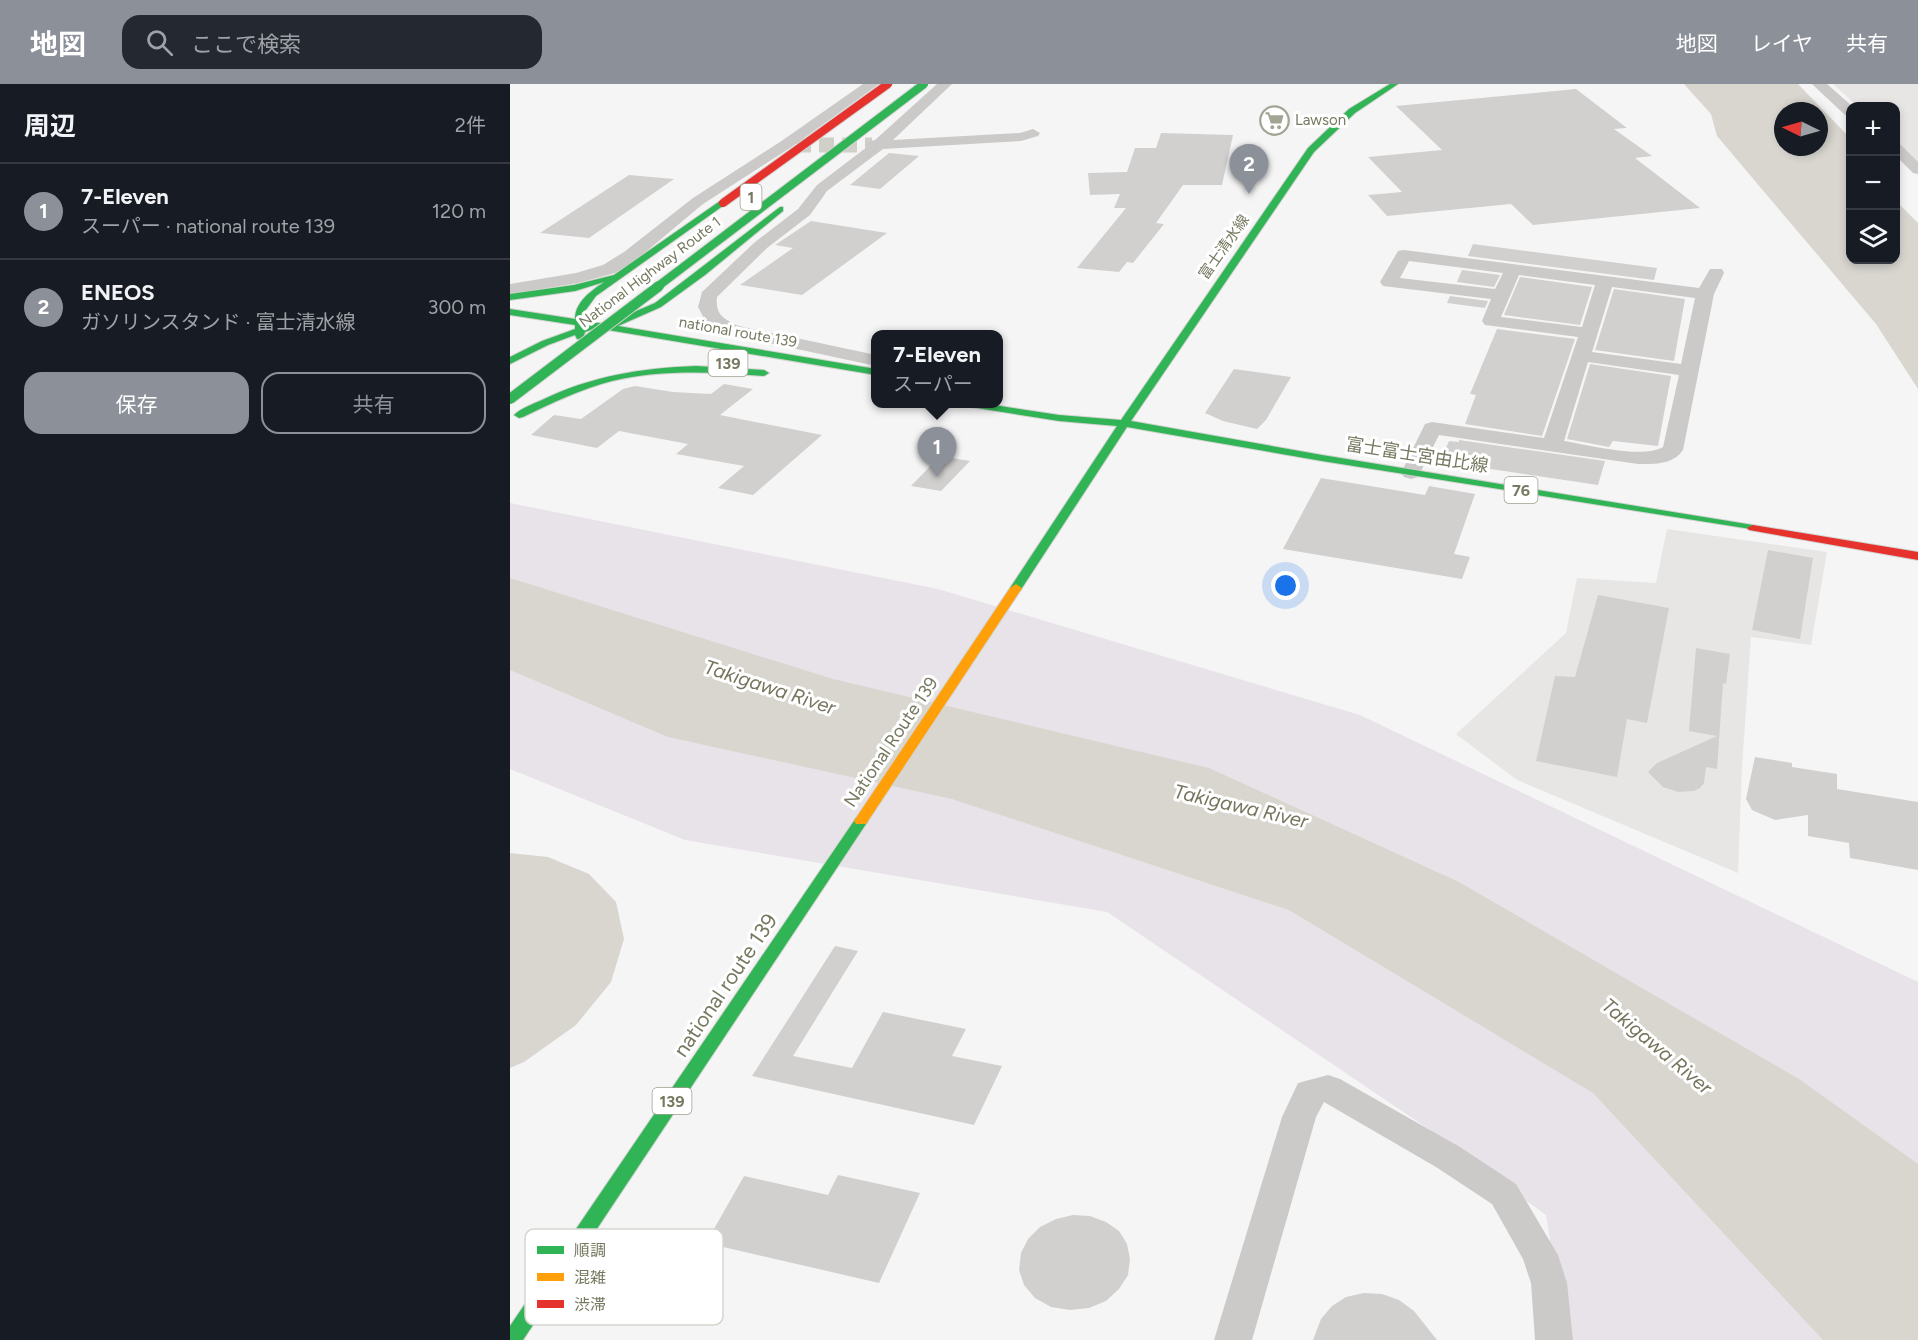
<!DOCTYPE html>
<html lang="ja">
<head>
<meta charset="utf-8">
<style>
  :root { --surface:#171b24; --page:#242831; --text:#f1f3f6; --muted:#9ea1a6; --line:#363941; --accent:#8c9099 }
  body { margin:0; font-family:Figtree,"Noto Sans JP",sans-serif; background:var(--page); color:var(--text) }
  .controls { position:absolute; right:18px; top:18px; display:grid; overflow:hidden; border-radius:12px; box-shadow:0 3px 9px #0003 }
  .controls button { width:54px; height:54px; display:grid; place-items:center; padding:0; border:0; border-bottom:2px solid var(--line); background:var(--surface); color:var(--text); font:30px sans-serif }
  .compass { position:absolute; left:1264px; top:18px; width:54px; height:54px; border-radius:50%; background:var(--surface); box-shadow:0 3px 9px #0003; rotate:275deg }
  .you { position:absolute; left:776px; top:502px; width:21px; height:21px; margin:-15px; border:4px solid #fff; border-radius:50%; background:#1a73e8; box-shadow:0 0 0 9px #1a73e833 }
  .badge { display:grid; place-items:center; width:39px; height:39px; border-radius:50%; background:var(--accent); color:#fff; font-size:20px; font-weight:700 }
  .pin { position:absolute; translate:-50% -50px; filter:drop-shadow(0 2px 3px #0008) }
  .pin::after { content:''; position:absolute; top:32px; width:21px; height:18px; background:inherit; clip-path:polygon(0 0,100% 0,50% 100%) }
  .popup { position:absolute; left:361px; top:246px; width:132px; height:78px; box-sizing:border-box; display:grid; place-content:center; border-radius:12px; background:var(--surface); filter:drop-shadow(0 2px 4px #0005); font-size:20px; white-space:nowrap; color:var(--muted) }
  .popup b { font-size:22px; color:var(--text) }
  .popup::after { content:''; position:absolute; left:50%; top:100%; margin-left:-12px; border:12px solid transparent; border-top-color:var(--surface) }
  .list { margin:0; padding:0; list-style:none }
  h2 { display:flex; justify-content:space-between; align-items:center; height:78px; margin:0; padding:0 24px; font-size:26px }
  h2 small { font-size:20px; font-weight:400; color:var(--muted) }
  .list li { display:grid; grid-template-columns:39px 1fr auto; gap:18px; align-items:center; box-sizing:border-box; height:96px; padding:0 24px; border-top:2px solid var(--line) }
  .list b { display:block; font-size:22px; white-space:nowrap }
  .list p { margin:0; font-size:20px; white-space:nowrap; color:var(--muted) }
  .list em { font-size:20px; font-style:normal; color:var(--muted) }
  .actions { display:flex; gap:12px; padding:18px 24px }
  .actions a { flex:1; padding:14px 0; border:2px solid var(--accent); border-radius:18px; text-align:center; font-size:21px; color:var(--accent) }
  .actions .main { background:var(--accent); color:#fff }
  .icon { flex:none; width:33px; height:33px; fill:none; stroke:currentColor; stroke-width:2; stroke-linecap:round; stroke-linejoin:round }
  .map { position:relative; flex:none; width:1408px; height:1256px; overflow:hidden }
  header { display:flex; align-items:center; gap:36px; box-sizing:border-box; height:84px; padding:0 30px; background:var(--accent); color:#fff }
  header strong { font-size:28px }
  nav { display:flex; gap:33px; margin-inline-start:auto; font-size:21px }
  .search { width:420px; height:54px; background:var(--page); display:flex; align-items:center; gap:15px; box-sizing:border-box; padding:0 21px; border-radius:18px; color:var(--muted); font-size:22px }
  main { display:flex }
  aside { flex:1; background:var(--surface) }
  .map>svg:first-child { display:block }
</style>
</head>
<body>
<header>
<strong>地図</strong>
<div class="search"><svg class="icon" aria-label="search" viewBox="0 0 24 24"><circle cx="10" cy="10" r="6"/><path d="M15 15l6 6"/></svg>ここで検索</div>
<nav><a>地図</a><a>レイヤ</a><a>共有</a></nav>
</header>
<main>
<aside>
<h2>周辺<small>2件</small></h2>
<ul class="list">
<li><span class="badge">1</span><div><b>7-Eleven</b><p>スーパー · national route 139</p></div><em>120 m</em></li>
<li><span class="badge">2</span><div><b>ENEOS</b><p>ガソリンスタンド · 富士清水線</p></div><em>300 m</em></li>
</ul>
<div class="actions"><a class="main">保存</a><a>共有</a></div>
</aside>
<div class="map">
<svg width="1408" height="1256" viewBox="0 0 1408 1256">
  <rect width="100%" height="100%" fill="#f6f5f6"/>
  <g fill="#e7e6e5">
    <polygon points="1323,0 1408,0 1408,81 1386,59 1386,22 1347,22"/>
    <polygon points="1157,445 1317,468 1301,561 1241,553 1232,683 1228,789 1007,696 946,650 1056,549 1067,494 1146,499"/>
  </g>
  <polygon fill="#e8e3e8" points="0,419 428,505 850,631 1408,898 1408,1256 1056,1256 1036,1131 920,1046 597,828 175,756 0,685"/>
  <g fill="#d8d6cf" fill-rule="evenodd">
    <path d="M1174,0H1288L1340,54V176H1386V117L1408,139V305L1366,240L1207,52L1201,30ZM1273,27H1309V63H1273Z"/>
    <polygon points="0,494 323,595 699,684 949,798 1289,995 1408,1080 1408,1256 1313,1256 1083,1009 779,826 442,715 158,653 0,586"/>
    <polygon points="0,769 38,773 79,790 106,818 114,855 101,898 66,941 14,978 0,984"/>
  </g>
  <g fill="#d1d0ce">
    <polygon points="1066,5 1117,44 1104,45 1142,72 1125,74 1190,124 1023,141 1001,120 877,132 858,111 892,108 858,73 932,66 886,22"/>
    <polygon points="651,49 723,51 712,101 673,101 646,139 654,140 623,179 617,178 609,188 567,184 616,124 604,124 610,110 580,111 578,89 617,88 625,64 646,64"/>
    <polygon points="379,69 409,72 370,105 340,101"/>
    <polygon points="119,91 164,95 79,154 30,149"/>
    <polygon points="301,137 377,149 292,211 230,201 283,164 265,161"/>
    <polygon points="963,160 1147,184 1144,196 958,172"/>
    <polygon points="952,186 990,191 984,203 947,198"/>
    <polygon points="1010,193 1082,203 1070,241 994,231"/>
    <polygon points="1104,205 1175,215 1164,277 1085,266"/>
    <polygon points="940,212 978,217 975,224 937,219"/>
    <polygon points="987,245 1065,255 1032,352 955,340 966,311 960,310"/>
    <polygon points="1080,280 1161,292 1148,362 1103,357 1099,363 1057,355"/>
    <polygon points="724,285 781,293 756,336 747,345 713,337 695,329"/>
    <polygon points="214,300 243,305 210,331 312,351 243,411 208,404 234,382 166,370 178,360 109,347 87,364 21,351 44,331 71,335 113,305 125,302 163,308 201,310"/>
    <polygon points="949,356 1095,377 1088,401 974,384 972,390 928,383 939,357 949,358"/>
    <polygon points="430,372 460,377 431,407 401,402"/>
    <polygon points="811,394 915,411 919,402 965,410 944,470 960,473 952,495 773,465"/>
    <polygon points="1258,466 1303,474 1290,555 1242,546"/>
    <polygon points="1088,511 1159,524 1137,639 1117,635 1107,693 1026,677 1045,592 1065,593"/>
    <polygon points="1186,564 1220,570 1216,600 1213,599 1207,685 1196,683 1194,699 1190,704 1184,707 1168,708 1153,703 1138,688 1147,679 1207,652 1179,647"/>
    <polygon points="1245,673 1282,679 1282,683 1327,690 1327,705 1408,718 1408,786 1340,774 1339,759 1298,752 1298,731 1265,736 1242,726 1236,715"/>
    <polygon points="325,862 348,867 283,972 342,984 373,928 456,945 442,972 492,982 464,1041 242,992"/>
    <polygon points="328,1091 410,1109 369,1199 196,1159 234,1092 318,1111"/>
    <polygon points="563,1131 580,1132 596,1138 609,1147 617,1160 620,1175 618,1191 609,1205 596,1217 579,1224 560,1226 541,1223 525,1214 514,1201 509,1186 511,1169 518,1155 530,1143 546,1135"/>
    <polygon points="854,1209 872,1210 889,1216 904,1227 927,1256 803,1256 811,1235 822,1222 836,1213"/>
  </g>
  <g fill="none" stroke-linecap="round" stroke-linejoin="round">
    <polyline stroke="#d0d0c9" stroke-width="15" stroke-dasharray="15 8" stroke-linecap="butt" points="286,61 362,61"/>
    <defs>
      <g id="fast">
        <polygon points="880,0 888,0 845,29 804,68 621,337 812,371 1243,441 1249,444 1247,446 812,377 617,343 510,507 502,507 500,504 607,342 549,337 461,323 456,320 477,320 549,331 611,336 798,64 839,25"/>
        <path d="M210,117L217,119L86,212L75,227V237L96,240L145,219L270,123H273V127L195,191L151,223L108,242L366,285V291L86,244L75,248L73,255H67L65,251L38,261L0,280V273L32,257L65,245V241L0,231V225L65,235C65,218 81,207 94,198L65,207L0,216V210L64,201L104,191Z"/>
        <path d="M186,282L254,286L259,289L254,292C203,288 152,285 102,297C71,305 42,319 13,333L9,334L4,331C11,324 23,320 32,316C81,292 132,284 186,282Z"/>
        <polygon points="351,732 356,734 358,737 356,740 13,1256 0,1256 0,1242 346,734"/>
      </g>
      <polygon id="slow" points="506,500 512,504 356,740 346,740 344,737 346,734 500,504"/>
      <polygon id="jam" points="1243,441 1408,468 1408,476 1239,446 1237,444"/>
    </defs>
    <use href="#fast" stroke="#d3d3d1" stroke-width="2"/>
    <use href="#slow" stroke="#d3d3d1" stroke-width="2"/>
    <use href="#jam" stroke="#d3d3d1" stroke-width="2"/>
    <g fill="#cbcac8" fill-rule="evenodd">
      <polygon points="353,0 369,0 280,64 193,120 126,176 105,189 68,199 0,210 0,200 66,189 93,181 114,168 183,114 270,58"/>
      <path d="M427,0H442L383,56L510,49L523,45L530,49L528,52L511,57L373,65L317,107L300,131L257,164L207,213C205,231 214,235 229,242L366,271V282L217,250L197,240L188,223L192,208L245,158L288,125L307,101L357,63L355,61L357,58L365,56Z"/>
      <polygon points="1302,0 1317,0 1342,22 1340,32 1335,31"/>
      <polygon points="1386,60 1391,61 1408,78 1408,90 1403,89 1386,72"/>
      <path d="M894,166L1189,204L1200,185H1212L1214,189L1204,210L1173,366C1163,381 1144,380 1128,380L929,351L908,393L901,395L894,393L891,389L915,340L922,338L1034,354L1068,253L975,241L972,237L981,215L873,202L870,198L888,167ZM899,177L993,189L985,205L890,194ZM1009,191L1085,201L1072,243L991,233ZM1102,203L1185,214L1171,280L1082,268ZM1078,278L1169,291L1153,363C1132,375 1079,361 1054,357Z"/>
      <polygon points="818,991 830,995 950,1063 1006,1100 1048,1171 1057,1199 1063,1256 1025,1256 1021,1199 1013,1175 982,1120 926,1083 814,1018 806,1033 742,1256 704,1256 772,1033 788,999"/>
    </g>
    <use href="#fast" fill="#30b455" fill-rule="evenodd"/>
    <use href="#slow" fill="#ff9f0a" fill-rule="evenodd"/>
    <use href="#jam" fill="#e5322d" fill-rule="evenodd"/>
    <defs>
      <polyline id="fast-bridge-far1" points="147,203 414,0"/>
      <polyline id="fast-bridge" points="0,315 149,202"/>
      <polyline id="jam-bridge" points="213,119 378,0"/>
    </defs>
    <use href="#fast-bridge-far1" stroke="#d2d1d1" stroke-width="10" stroke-linecap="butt"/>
    <use href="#fast-bridge" stroke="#d2d1d1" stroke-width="12" stroke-linecap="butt"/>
    <use href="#jam-bridge" stroke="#d2d1d1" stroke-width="10" stroke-linecap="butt"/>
    <use href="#fast-bridge-far1" stroke="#30b455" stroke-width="8"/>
    <use href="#fast-bridge" stroke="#30b455" stroke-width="10"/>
    <use href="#jam-bridge" stroke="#e5322d" stroke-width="8"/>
  </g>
  <defs>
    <symbol id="supermarket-ring" viewBox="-11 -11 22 22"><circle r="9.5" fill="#fff" stroke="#a3a494" stroke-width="1.5"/><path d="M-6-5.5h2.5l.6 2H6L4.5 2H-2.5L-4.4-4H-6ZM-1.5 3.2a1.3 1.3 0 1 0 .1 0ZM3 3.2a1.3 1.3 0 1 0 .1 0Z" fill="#a3a494"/></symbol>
  </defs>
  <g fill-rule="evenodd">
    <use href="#supermarket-ring" x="748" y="20" width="33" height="33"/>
  </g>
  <g text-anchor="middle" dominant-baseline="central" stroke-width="6" stroke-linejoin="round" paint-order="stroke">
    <g font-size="15" fill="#76785f" stroke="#fff" text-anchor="start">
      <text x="785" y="36">Lawson</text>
    </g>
    <g font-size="15" fill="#76785f" stroke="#fff">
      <text transform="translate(714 163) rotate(-55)">富士清水線</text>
      <text transform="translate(140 188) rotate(-37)">National Highway Route 1</text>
      <text transform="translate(228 248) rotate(10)">national route 139</text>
    </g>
    <g fill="#fff" stroke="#9fa08f" stroke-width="1.5">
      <rect x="230.5" y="100" width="21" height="26" rx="4.5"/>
      <rect x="198.5" y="266" width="39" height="26" rx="4.5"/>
      <rect x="994.5" y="393" width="33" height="26" rx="4.5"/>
      <rect x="142.5" y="1004" width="39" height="26" rx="4.5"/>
    </g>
    <g font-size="16" font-weight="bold" fill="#76785f">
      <text x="241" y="113">1</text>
      <text x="218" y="279">139</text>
      <text x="1011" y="406">76</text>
      <text x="162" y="1017">139</text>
    </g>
    <g font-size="18" fill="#76785f" stroke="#fff">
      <text transform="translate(907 371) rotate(9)">富士富士宮由比線</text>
      <text transform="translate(381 658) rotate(-56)">National Route 139</text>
    </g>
    <g font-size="20" font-style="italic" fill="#78755e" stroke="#fff">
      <text transform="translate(260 603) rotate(18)">Takigawa River</text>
      <text transform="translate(731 722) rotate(13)">Takigawa River</text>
      <text transform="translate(1147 962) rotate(40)">Takigawa River</text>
    </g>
    <g font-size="21" fill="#76785f" stroke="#fff">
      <text transform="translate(215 901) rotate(-56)">national route 139</text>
    </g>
  </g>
  <rect x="15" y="1145" width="198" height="96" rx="9" fill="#fff" stroke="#d6d6cf" stroke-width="1.5"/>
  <rect x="27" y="1162" width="27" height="8" fill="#30b455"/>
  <rect x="27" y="1189" width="27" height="8" fill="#ff9f0a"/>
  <rect x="27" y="1216" width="27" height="8" fill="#e5322d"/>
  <g font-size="16" fill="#76785f">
    <text x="64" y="1172">順調</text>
    <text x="64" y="1199">混雑</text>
    <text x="64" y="1226">渋滞</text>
  </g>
</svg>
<div class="controls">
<button>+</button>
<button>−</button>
<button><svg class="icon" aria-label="layers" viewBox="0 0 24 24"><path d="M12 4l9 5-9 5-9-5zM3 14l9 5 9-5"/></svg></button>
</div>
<svg class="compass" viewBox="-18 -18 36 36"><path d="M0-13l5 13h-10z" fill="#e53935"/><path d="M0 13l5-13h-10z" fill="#9ea1a6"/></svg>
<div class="you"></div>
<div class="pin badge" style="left:427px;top:393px">1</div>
<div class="popup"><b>7-Eleven</b>スーパー</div>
<div class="pin badge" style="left:739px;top:110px">2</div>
</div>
</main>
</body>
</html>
